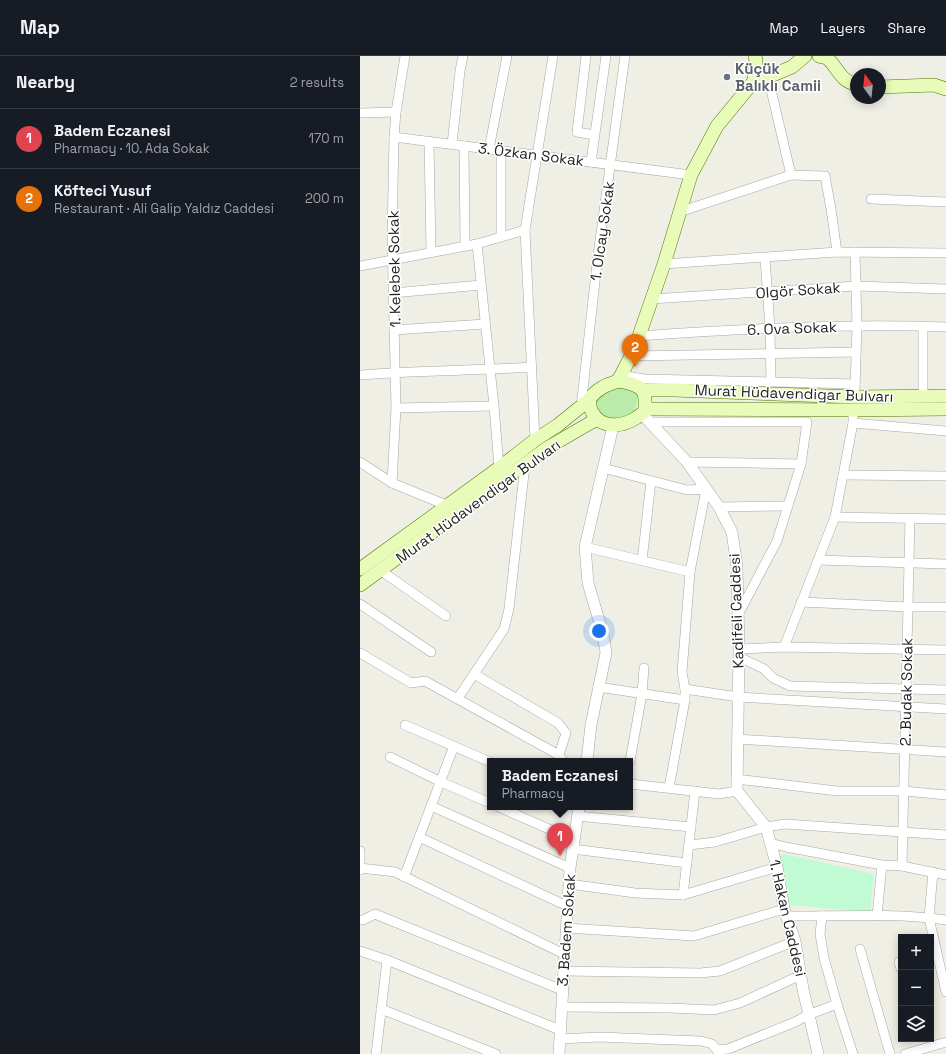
<!DOCTYPE html>
<html lang="en">
<head>
<meta charset="utf-8">
<style>
  :root { --surface:#171b24; --page:#242831; --text:#f1f3f6; --muted:#9ea1a6; --line:#363941; --accent:#7c3aed }
  body { margin:0; font-family:"Space Grotesk",sans-serif; background:var(--page); color:var(--text) }
  .controls { position:absolute; right:12px; bottom:12px; display:grid; overflow:hidden; border-radius:0px; box-shadow:0 2px 10px #0003 }
  .controls button { width:36px; height:36px; display:grid; place-items:center; padding:0; border:0; border-bottom:1px solid var(--line); background:var(--surface); color:var(--text); font:20px sans-serif }
  .compass { position:absolute; left:490px; top:12px; width:36px; height:36px; border-radius:50%; background:var(--surface); box-shadow:0 2px 10px #0003; rotate:345deg }
  .you { position:absolute; left:239px; top:575px; width:14px; height:14px; margin:-10px; border:3px solid #fff; border-radius:50%; background:#1a73e8; box-shadow:0 0 0 6px #1a73e833 }
  .badge { display:grid; place-items:center; width:26px; height:26px; border-radius:50%; background:var(--accent); color:#fff; font-size:13px; font-weight:700 }
  .pin { position:absolute; translate:-50% -33px; filter:drop-shadow(0 1px 2px #0008) }
  .pin::after { content:''; position:absolute; top:21px; width:14px; height:12px; background:inherit; clip-path:polygon(0 0,100% 0,50% 100%) }
  .popup { position:absolute; left:127px; top:702px; width:146px; height:52px; box-sizing:border-box; display:grid; place-content:center; border-radius:0px; background:var(--surface); filter:drop-shadow(0 1px 3px #0005); font-size:13px; white-space:nowrap; color:var(--muted) }
  .popup b { font-size:15px; color:var(--text) }
  .popup::after { content:''; position:absolute; left:50%; top:100%; margin-left:-8px; border:8px solid transparent; border-top-color:var(--surface) }
  .list { margin:0; padding:0; list-style:none }
  h2 { display:flex; justify-content:space-between; align-items:center; height:52px; margin:0; padding:0 16px; font-size:17px }
  h2 small { font-size:13px; font-weight:400; color:var(--muted) }
  .list li { display:grid; grid-template-columns:26px 1fr auto; gap:12px; align-items:center; box-sizing:border-box; height:60px; padding:0 16px; border-top:1px solid var(--line) }
  .list b { display:block; font-size:15px; white-space:nowrap }
  .list p { margin:0; font-size:13px; white-space:nowrap; color:var(--muted) }
  .list em { font-size:13px; font-style:normal; color:var(--muted) }
  .icon { flex:none; width:22px; height:22px; fill:none; stroke:currentColor; stroke-width:2; stroke-linecap:round; stroke-linejoin:round }
  .map { position:relative; flex:none; width:586px; height:998px; overflow:hidden }
  header { display:flex; align-items:center; gap:24px; box-sizing:border-box; height:56px; padding:0 20px; background:var(--surface); border-bottom:1px solid var(--line) }
  header strong { font-size:19px }
  nav { display:flex; gap:22px; margin-inline-start:auto; font-size:14px }
  main { display:flex }
  aside { flex:1; background:var(--surface) }
  .map>svg:first-child { display:block }
</style>
</head>
<body>
<header>
<strong>Map</strong>
<nav><a>Map</a><a>Layers</a><a>Share</a></nav>
</header>
<main>
<aside>
<h2>Nearby<small>2 results</small></h2>
<ul class="list">
<li><span class="badge" style="background:#e0444e">1</span><div><b>Badem Eczanesi</b><p>Pharmacy · 10. Ada Sokak</p></div><em>170 m</em></li>
<li><span class="badge" style="background:#e8710a">2</span><div><b>Köfteci Yusuf</b><p>Restaurant · Ali Galip Yaldız Caddesi</p></div><em>200 m</em></li>
</ul>
</aside>
<div class="map">
<svg width="586" height="998" viewBox="0 0 586 998">
  <rect width="100%" height="100%" fill="#f0efe5"/>
  <path fill="#bbebaa" d="M259,331L267,332L277,338C279,351 274,361 260,363C258,363 254,364 251,364C238,361 230,343 244,336C249,334 254,333 259,331Z"/>
  <polygon fill="#c1fbd3" points="424,798 514,818 510,856 429,849 420,800"/>
  <g fill="none" stroke-linecap="round" stroke-linejoin="round">
    <defs>
      <g id="minor">
        <polyline points="226,0 217,76 234,79"/>
        <polyline points="408,21 431,119 465,120 471,153 477,196"/>
        <polyline points="0,57 36,56"/>
        <polyline points="34,81 331,119"/>
        <polyline points="69,85 71,196"/>
        <polyline points="92,88 100,15 103,0"/>
        <polyline points="104,90 105,190"/>
        <polyline points="129,93 147,0"/>
        <polyline points="141,94 141,181"/>
        <polyline points="231,106 246,0"/>
        <polyline points="511,143 586,146"/>
        <polyline points="319,156 431,119"/>
        <polyline points="117,188 134,350 139,412"/>
        <polyline points="405,202 410,272 411,326"/>
        <polyline points="304,208 477,196 586,197"/>
        <polyline points="0,210 117,188 165,174"/>
        <polyline points="33,237 121,229"/>
        <polyline points="291,243 496,230 586,233"/>
        <polyline points="34,274 125,268"/>
        <path d="M279,280C381,273 484,267 586,271"/>
        <polyline points="271,300 496,296"/>
        <path d="M0,319C57,314 115,315 172,311"/>
        <polyline points="261,319 284,323 495,328"/>
        <polyline points="495,333 497,270 495,196"/>
        <polyline points="563,340 563,270"/>
        <polyline points="221,351 238,199 265,0"/>
        <polyline points="36,352 134,350"/>
        <polyline points="290,366 447,366 441,408 417,485 378,559"/>
        <polyline points="493,367 586,375"/>
        <polyline points="175,384 165,174 193,0"/>
        <polyline points="0,406 32,427 86,449"/>
        <polyline points="327,406 441,408"/>
        <polyline points="243,412 327,434 346,433 330,516 322,616 325,633 325,644"/>
        <polyline points="483,419 586,420"/>
        <polyline points="32,427 36,352 32,182 34,81 36,56 45,0"/>
        <polyline points="359,451 427,450"/>
        <polyline points="475,461 586,463"/>
        <polyline points="225,491 330,516"/>
        <polyline points="458,504 586,508"/>
        <polyline points="282,505 291,425"/>
        <polyline points="20,514 86,560"/>
        <polyline points="441,546 548,551 586,551"/>
        <polyline points="0,548 71,596"/>
        <polyline points="424,591 475,461 493,367 493,354"/>
        <polyline points="379,593 424,591 586,594"/>
        <polyline points="0,597 51,627 65,625 199,699 203,705"/>
        <polyline points="379,601 404,613 413,622 430,630 586,634"/>
        <polyline points="114,618 198,667 206,677 199,699"/>
        <polyline points="238,631 325,644 309,732"/>
        <polyline points="325,633 378,641 586,653"/>
        <polyline points="98,642 144,573 149,553 165,409"/>
        <polyline points="45,669 130,706"/>
        <polyline points="377,683 586,696"/>
        <polyline points="30,701 81,726 130,747"/>
        <polyline points="270,705 282,638 284,612"/>
        <polyline points="376,723 477,735 544,735 586,739"/>
        <polyline points="270,728 359,738 377,735"/>
        <polyline points="71,750 210,812"/>
        <polyline points="139,751 214,784"/>
        <polyline points="217,760 331,771"/>
        <polyline points="59,781 207,850"/>
        <polyline points="410,787 426,791 522,809 542,810 586,819"/>
        <polyline points="329,789 355,786 406,771 425,768 586,779"/>
        <polyline points="212,793 327,807"/>
        <polyline points="0,795 0,814"/>
        <polyline points="542,810 550,462"/>
        <polyline points="0,812 35,816 204,898"/>
        <polyline points="573,816 569,862 586,936"/>
        <polyline points="44,821 94,690"/>
        <polyline points="209,828 275,837 323,839 417,811"/>
        <polyline points="323,839 335,735"/>
        <path d="M427,860C480,860 534,857 586,864"/>
        <polyline points="462,860 460,878 464,902 477,948 493,998"/>
        <polyline points="517,860 522,809"/>
        <polyline points="0,864 3,864 15,858 202,934"/>
        <polyline points="206,872 334,880 424,853"/>
        <polyline points="500,893 530,998"/>
        <polyline points="0,895 27,904 200,974"/>
        <polyline points="541,906 539,906 541,913"/>
        <polyline points="203,915 340,917 360,915 435,885"/>
        <polyline points="202,951 310,952 354,954 380,947 441,919"/>
        <polyline points="21,953 136,998"/>
        <polyline points="200,983 239,981 341,985 352,988 357,994 368,993 435,966 448,959 477,948"/>
        <polyline points="16,998 27,904"/>
        <polyline points="545,998 586,986"/>
      </g>
      <g id="tertiary">
        <polyline points="282,358 327,406 359,451 372,476 377,511 379,593 377,735 406,771 417,811 424,853 435,885 443,933 458,998"/>
        <polyline points="227,705 231,669 246,597 243,578 228,527 225,491 253,370"/>
        <polyline points="199,998 210,812 219,751"/>
      </g>
      <g id="secondary">
        <path d="M459,0C462,1 466,1 468,3C478,12 481,26 496,28"/>
        <polyline points="394,25 408,21 432,11 445,0"/>
        <polyline points="520,31 574,29 586,33"/>
        <polyline points="258,325 271,300 279,280 304,208 331,119 357,70 394,25 396,4 395,0"/>
        <path d="M258,325C266,326 275,328 281,333C284,336 285,341 285,345C285,347 286,351 285,354C283,358 279,360 276,362C262,371 241,373 232,356C230,353 230,348 229,344C236,333 246,329 258,325Z"/>
        <polyline points="282,334 314,334 494,341 586,340"/>
        <polyline points="285,353 493,354 586,353"/>
        <polyline points="0,513 139,412 175,384 198,369 229,344"/>
        <polyline points="0,529 187,392 237,363"/>
      </g>
    </defs>
    <use href="#minor" stroke="#a6a6a6" stroke-width="10"/>
    <use href="#tertiary" stroke="#a6a6a6" stroke-width="12"/>
    <use href="#secondary" stroke="#527903" stroke-width="14"/>
    <use href="#minor" stroke="#fff" stroke-width="9"/>
    <use href="#tertiary" stroke="#fff" stroke-width="11"/>
    <use href="#secondary" stroke="#e8fbb8" stroke-width="13"/>
  </g>
  <circle fill="#6b7280" stroke="#fff" stroke-width="1.5" cx="367" cy="21" r="4"/>
  <g text-anchor="middle" dominant-baseline="central" stroke-width="3" stroke-linejoin="round" paint-order="stroke">
    <g font-size="15" font-weight="bold" fill="#5b616d" stroke="#fff" text-anchor="start">
      <text x="375" y="12">Küçük<tspan x="375" dy="17">Balıklı Camii</tspan></text>
    </g>
    <g font-size="15" fill="#1f1f1f" stroke="#fff">
      <text transform="translate(171 98) rotate(7)">3. Özkan Sokak</text>
      <text transform="translate(242 175) rotate(-82)">1. Olcay Sokak</text>
      <text transform="translate(34 213) rotate(-91)">1. Kelebek Sokak</text>
      <text transform="translate(438 234) rotate(-4)">Olgör Sokak</text>
      <text transform="translate(432 272) rotate(-2)">6. Ova Sokak</text>
      <text transform="translate(434 337) rotate(2)">Murat Hüdavendigar Bulvarı</text>
      <text transform="translate(118 445) rotate(-36)">Murat Hüdavendigar Bulvarı</text>
      <text transform="translate(376 555) rotate(-92)">Kadifeli Caddesi</text>
      <text transform="translate(546 636) rotate(-89)">2. Budak Sokak</text>
      <text transform="translate(428 862) rotate(77)">1. Hakan Caddesi</text>
      <text transform="translate(206 874) rotate(-86)">3. Badem Sokak</text>
    </g>
  </g>
</svg>
<div class="controls">
<button>+</button>
<button>−</button>
<button><svg class="icon" aria-label="layers" viewBox="0 0 24 24"><path d="M12 4l9 5-9 5-9-5zM3 14l9 5 9-5"/></svg></button>
</div>
<svg class="compass" viewBox="-18 -18 36 36"><path d="M0-13l5 13h-10z" fill="#e53935"/><path d="M0 13l5-13h-10z" fill="#9ea1a6"/></svg>
<div class="you"></div>
<div class="pin badge" style="left:200px;top:800px;background:#e0444e">1</div>
<div class="popup"><b>Badem Eczanesi</b>Pharmacy</div>
<div class="pin badge" style="left:275px;top:311px;background:#e8710a">2</div>
</div>
</main>
</body>
</html>
